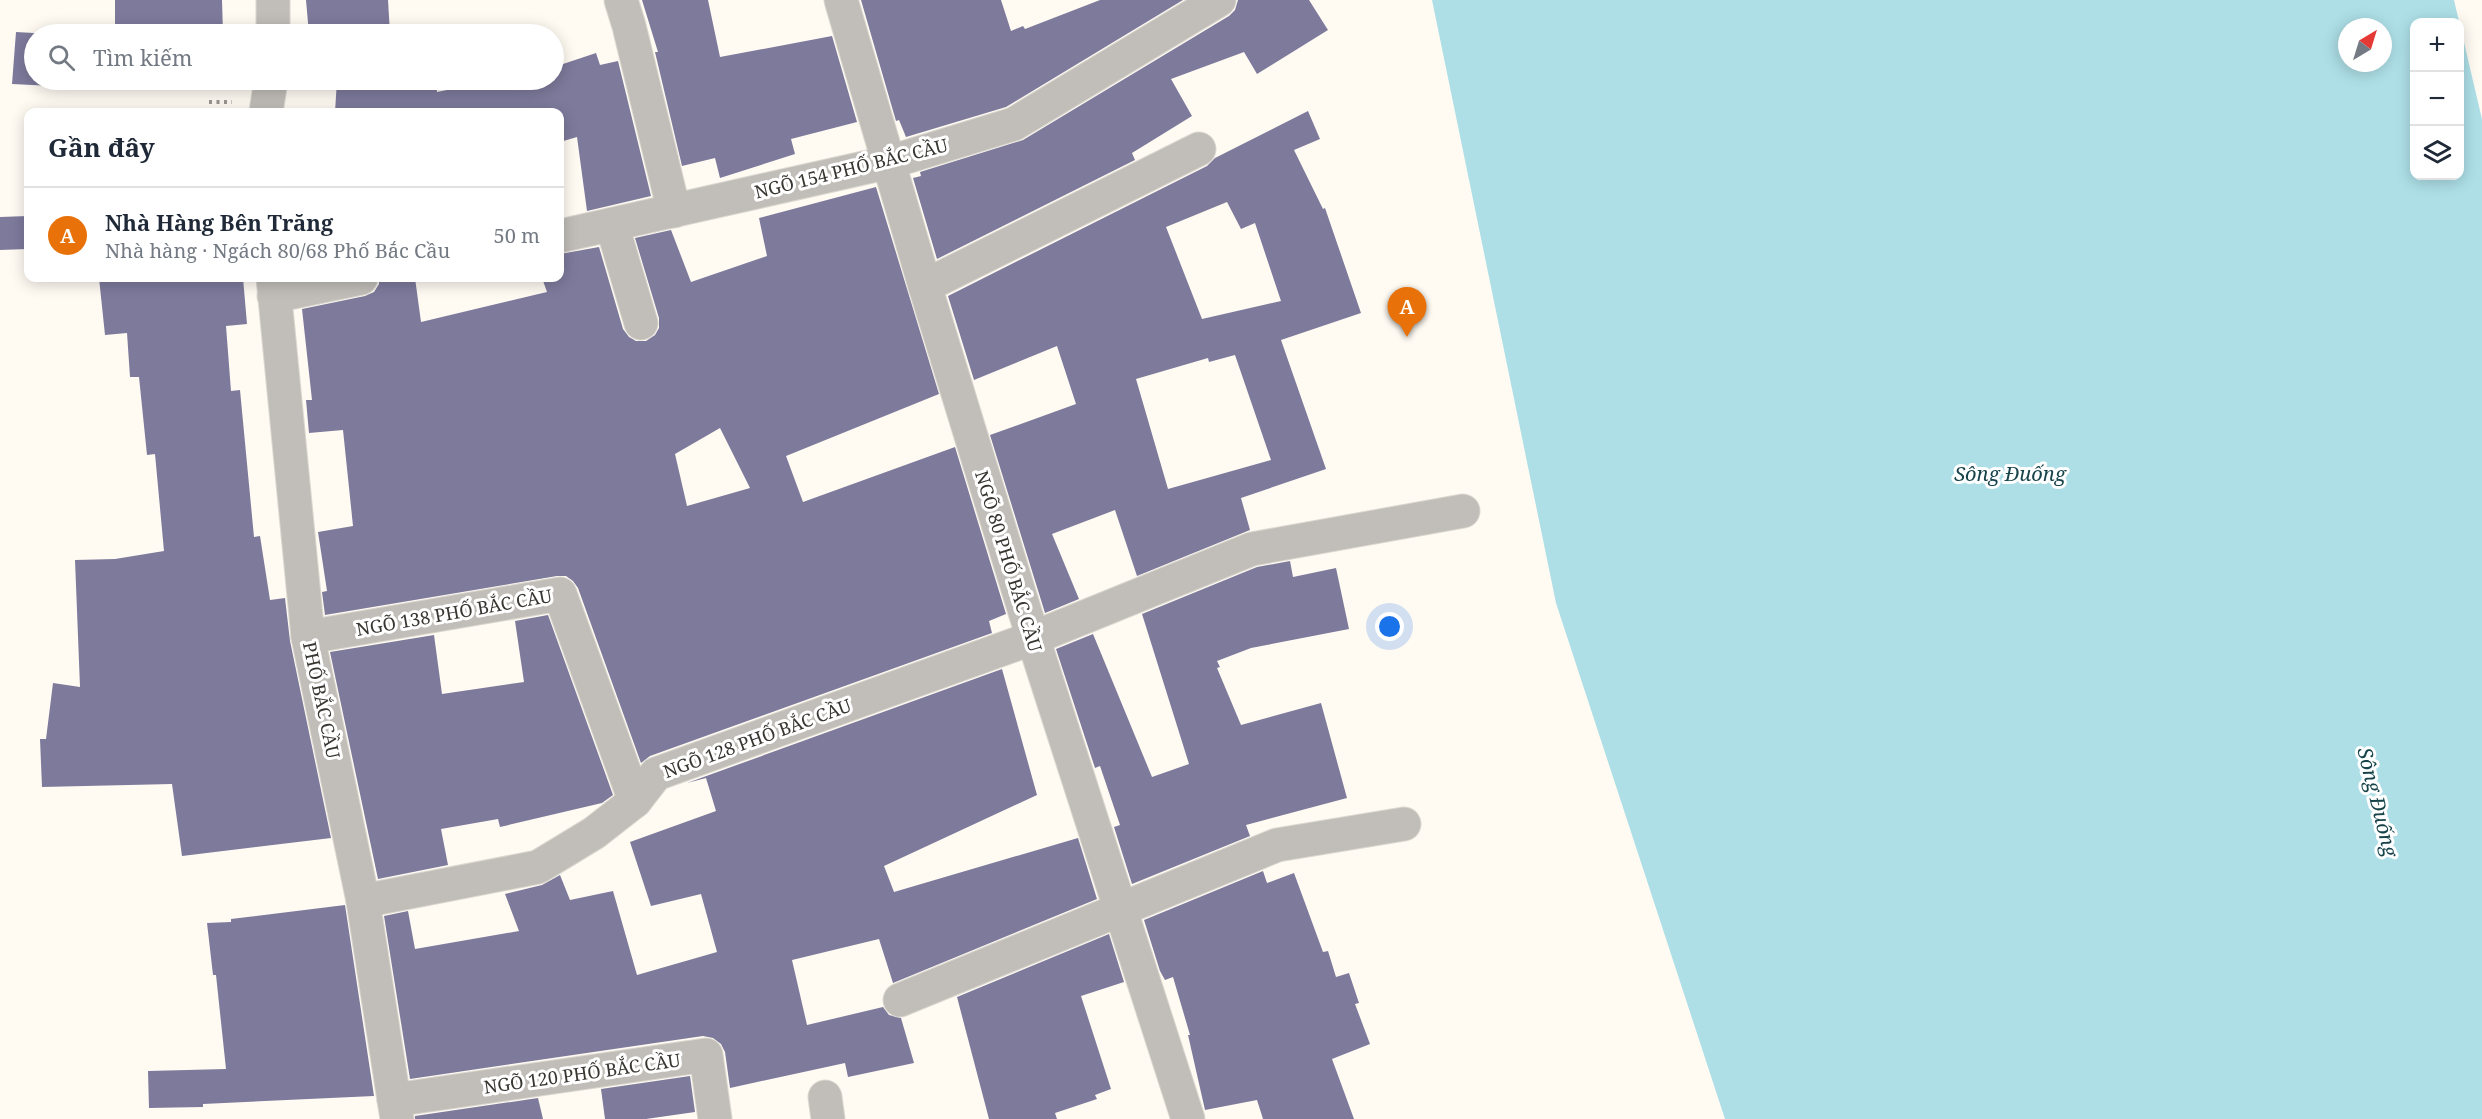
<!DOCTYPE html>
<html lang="vi">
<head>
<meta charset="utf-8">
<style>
  :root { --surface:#fff; --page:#f2f2f3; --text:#1f2937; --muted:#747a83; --line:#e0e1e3; --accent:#925c12 }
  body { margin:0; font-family:"Noto Serif",serif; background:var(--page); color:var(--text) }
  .controls { position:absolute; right:18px; top:18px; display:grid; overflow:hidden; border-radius:12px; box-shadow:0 3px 15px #0003 }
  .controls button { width:54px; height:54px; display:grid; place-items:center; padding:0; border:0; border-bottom:2px solid var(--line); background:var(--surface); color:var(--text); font:30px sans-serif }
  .compass { position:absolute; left:2338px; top:18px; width:54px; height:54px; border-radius:50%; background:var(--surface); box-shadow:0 3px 15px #0003; rotate:38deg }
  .you { position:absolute; left:1390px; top:627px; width:21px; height:21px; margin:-15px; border:4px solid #fff; border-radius:50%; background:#1a73e8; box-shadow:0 0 0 9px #1a73e833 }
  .badge { display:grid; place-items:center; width:39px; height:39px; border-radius:50%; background:var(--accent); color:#fff; font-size:20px; font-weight:700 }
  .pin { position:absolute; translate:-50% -50px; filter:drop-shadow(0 2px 3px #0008) }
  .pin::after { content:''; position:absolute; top:32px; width:21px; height:18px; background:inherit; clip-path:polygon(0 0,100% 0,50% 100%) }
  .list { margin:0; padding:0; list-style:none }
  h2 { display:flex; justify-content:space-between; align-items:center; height:78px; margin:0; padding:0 24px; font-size:26px }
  h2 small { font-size:20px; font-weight:400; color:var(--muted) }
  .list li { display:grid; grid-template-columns:39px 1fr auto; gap:18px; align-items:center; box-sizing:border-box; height:96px; padding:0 24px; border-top:2px solid var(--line) }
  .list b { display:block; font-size:22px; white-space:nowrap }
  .list p { margin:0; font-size:20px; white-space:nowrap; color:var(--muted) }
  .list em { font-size:20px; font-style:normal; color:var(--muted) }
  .icon { flex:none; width:33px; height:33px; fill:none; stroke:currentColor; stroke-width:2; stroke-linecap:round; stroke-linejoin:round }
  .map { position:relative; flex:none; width:2482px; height:1119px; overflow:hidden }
  .search { position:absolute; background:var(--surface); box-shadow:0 3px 15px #0003; left:24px; top:24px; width:540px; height:66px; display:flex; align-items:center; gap:15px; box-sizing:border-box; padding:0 21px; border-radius:33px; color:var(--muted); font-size:22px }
  .panel { position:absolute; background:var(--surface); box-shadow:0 3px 15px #0003; left:24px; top:108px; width:540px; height:174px; border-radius:12px }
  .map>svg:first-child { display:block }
</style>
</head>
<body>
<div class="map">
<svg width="2482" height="1119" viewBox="0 0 2482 1119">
  <rect width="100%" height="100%" fill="#fffbf3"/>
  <path fill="#aedfe7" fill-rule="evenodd" d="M1432,0H2454L2482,119V1119H1725L1556,603ZM2414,22H2460V176H2414ZM2347,27H2383V63H2347Z"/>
  <g fill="#7e7a9c" fill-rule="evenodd">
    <polygon points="115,0 222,0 223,34 115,34"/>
    <polygon points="306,0 388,0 390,34 309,34"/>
    <polygon points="642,0 708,0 720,57 832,36 857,122 791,139 795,154 720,178 715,158 682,166 655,52 658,52"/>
    <polygon points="861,0 1001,0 1011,31 1023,26 1025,29 1100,0 1183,0 1006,107 906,137 899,120 896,121"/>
    <polygon points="1238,0 1309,0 1328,30 1257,74 1244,52 1171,79 1192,116 1132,153 1135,160 937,259 913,178 921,176 920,172 1023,140 1229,16 1235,10"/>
    <polygon points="16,32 51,34 34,34 34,80 54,80 53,86 12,84"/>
    <polygon points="596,53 600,65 618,61 651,196 587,211 577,137 560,142 560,112 335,112 337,80 436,80 437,92 496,80 554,80 554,67"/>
    <path d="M1308,111L1320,139L1294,150L1323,209L1325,208L1361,313L1281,340L1326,469L1241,498L1250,530L1137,576L1115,510L1052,534L1079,599L1045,613L990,435L1076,404L1057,346L974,380L948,296L1207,166L1215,158ZM1227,202L1241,229L1255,223L1281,301L1202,319L1166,227ZM1235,355L1271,460L1168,489L1136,379L1208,358L1209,362Z"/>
    <path d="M876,187L939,394L786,456L803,502L955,447L1006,614L989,621L992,633L650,756L641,763L578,588L573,581L566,576H557L325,615L322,592L327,591L318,532L353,526L343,430L309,433L306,400H312L302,309L365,296L374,292L379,284V278H415L421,322L547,292L542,278H560V254L599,247L623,329L629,337L636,341H646L655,335L659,328V318L635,238L671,230L691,282L767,256L759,218ZM720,428L750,488L687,506L675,454Z"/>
    <polygon points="28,216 28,249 0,250 0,217"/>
    <polygon points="99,278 243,278 247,324 226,326 231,391 240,390 254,537 260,536 270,600 285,598 290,641 331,838 182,856 172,784 42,787 40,739 46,739 53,683 80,687 75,560 115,559 164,551 155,454 147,455 139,377 130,377 127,333 105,335"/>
    <polygon points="1290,561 1293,577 1336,568 1349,629 1251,648 1217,661 1220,667 1217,668 1241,725 1321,703 1347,798 1246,825 1250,836 1132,884 1114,827 1120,825 1100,766 1095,768 1056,649 1093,634 1152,777 1189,764 1142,614 1257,567"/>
    <polygon points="548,615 613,795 602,803 500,827 498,819 441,829 448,865 378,879 330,652 434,635 442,694 524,682 515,621"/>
    <polygon points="1002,669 1037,795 884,866 894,892 1078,838 1097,899 893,983 879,939 792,960 807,1025 883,1007 889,1015 901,1018 914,1063 848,1077 845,1063 730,1088 725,1052 721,1044 713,1038 703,1036 410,1079 384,916 408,911 415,949 519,931 505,894 542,885 560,875 570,900 613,891 637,975 717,952 701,894 651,906 630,842 716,811 706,778 687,783"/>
    <polygon points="1263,871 1267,883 1294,873 1323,952 1328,951 1336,977 1349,973 1359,1003 1355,1004 1370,1044 1332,1059 1354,1119 1263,1119 1257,1100 1205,1110 1188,1035 1190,1035 1173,977 1165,980 1160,971 1144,920"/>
    <polygon points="345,905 374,1096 203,1104 203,1107 149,1108 148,1071 226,1069 216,975 213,975 207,923 231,922 231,919"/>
    <polygon points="1109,934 1124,982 1081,996 1111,1089 1095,1095 1097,1099 1055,1113 1057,1119 989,1119 957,997"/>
    <polygon points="690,1076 695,1112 646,1119 605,1119 601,1089"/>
    <polygon points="538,1098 543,1119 415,1119 415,1116"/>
  </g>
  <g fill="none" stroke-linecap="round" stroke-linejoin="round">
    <defs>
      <g id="minor">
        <polyline points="273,0 273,34"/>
        <polyline points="621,0 629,26 674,211"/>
        <polyline points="841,0 925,286 1033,638 1188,1119"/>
        <polyline points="266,112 271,80"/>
        <polyline points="612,225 641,323"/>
        <polyline points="560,236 890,162 1014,124 1219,0"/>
        <polyline points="273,278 308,637 363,901 397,1119"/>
        <polyline points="925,286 1199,149"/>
        <polyline points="274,296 361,278"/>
        <polyline points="308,637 560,594 635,801"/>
        <polyline points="363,901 538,867 594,833 635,801 656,774 1033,638 1252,549 1463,511"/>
        <polyline points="900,1000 1277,845 1404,824"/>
        <polyline points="825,1097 828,1119"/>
        <polyline points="394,1100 706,1055 715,1119"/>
      </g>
    </defs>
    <use href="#minor" stroke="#dbd8d0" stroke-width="35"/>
    <polyline stroke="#9b9891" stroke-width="4" stroke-dasharray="3 4.5" stroke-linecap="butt" points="209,102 232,102"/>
    <use href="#minor" stroke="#c1bdb8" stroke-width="33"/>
  </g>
  <g text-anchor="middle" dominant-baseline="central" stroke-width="6" stroke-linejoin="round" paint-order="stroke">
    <g font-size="18" fill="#383631" stroke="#fff">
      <text transform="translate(851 168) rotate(-14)">NGÕ 154 PHỐ BẮC CẦU</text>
      <text transform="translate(1009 561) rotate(73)">NGÕ 80 PHỐ BẮC CẦU</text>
      <text transform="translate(454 612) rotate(-10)">NGÕ 138 PHỐ BẮC CẦU</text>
      <text transform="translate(322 700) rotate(78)">PHỐ BẮC CẦU</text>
      <text transform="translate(757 738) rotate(-20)">NGÕ 128 PHỐ BẮC CẦU</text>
      <text transform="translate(582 1073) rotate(-8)">NGÕ 120 PHỐ BẮC CẦU</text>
    </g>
    <g font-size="20" font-style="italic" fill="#17444a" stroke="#fff">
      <text x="2010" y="473">Sông Đuống</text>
      <text transform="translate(2378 802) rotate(76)">Sông Đuống</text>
    </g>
  </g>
</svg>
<div class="controls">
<button>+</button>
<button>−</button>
<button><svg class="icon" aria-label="layers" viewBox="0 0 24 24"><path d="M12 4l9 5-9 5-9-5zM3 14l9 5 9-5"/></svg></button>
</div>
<svg class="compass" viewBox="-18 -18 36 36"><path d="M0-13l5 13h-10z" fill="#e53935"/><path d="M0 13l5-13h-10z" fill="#747a83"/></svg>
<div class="you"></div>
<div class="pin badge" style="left:1407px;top:337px;background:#e8710a">A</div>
<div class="search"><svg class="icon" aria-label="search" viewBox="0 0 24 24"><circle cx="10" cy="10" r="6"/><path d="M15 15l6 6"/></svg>Tìm kiếm</div>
<section class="panel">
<h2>Gần đây<small></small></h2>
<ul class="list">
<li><span class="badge" style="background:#e8710a">A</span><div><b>Nhà Hàng Bên Trăng</b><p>Nhà hàng · Ngách 80/68 Phố Bắc Cầu</p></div><em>50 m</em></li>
</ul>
</section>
</div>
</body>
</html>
